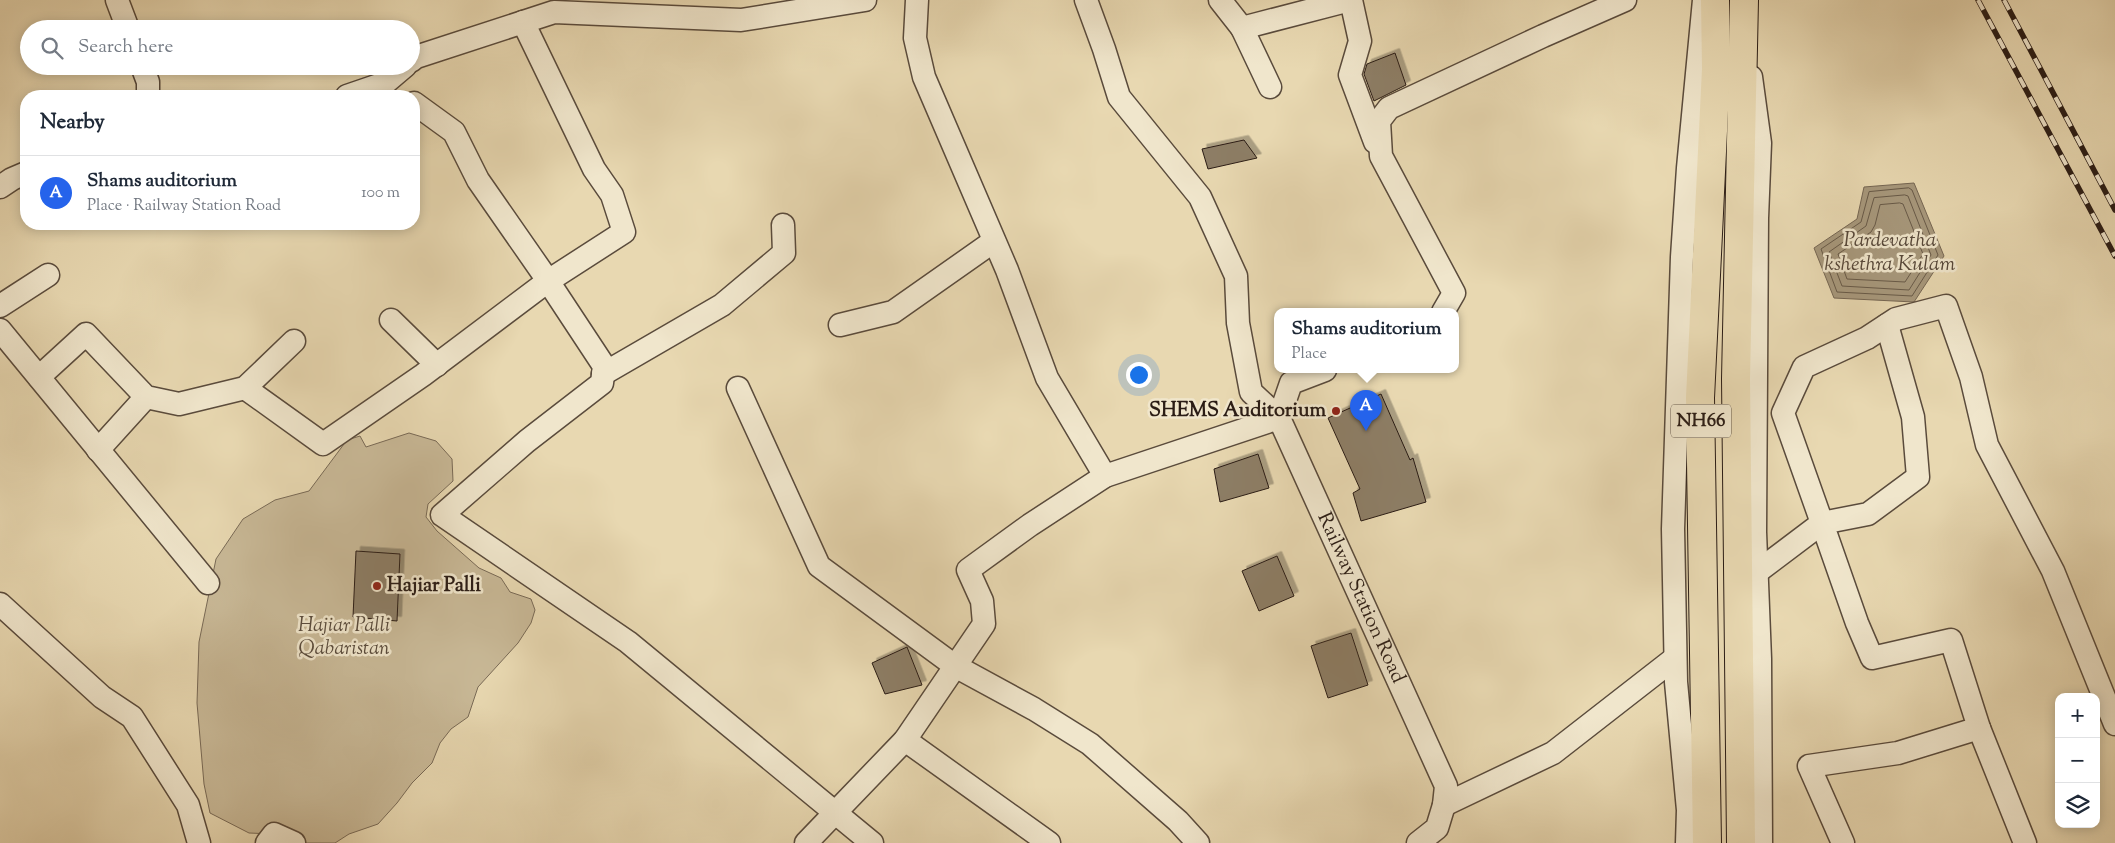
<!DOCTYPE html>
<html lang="en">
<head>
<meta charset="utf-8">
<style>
  :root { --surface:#fff; --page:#f6f6f7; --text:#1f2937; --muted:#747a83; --line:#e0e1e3; --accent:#2563eb }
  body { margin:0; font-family:"Sorts Mill Goudy",serif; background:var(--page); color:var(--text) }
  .controls { position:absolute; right:15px; bottom:15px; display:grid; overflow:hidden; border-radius:10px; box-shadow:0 2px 12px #0003 }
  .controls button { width:45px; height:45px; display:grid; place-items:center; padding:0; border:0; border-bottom:1px solid var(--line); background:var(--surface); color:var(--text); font:25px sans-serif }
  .you { position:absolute; left:1138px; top:374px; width:18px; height:18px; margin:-12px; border:4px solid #fff; border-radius:50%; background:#1a73e8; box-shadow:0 0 0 8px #1a73e833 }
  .badge { display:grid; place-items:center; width:32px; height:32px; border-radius:50%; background:var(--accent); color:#fff; font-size:16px; font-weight:700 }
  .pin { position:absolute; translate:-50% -41px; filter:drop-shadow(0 1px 2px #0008) }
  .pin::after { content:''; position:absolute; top:26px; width:18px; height:15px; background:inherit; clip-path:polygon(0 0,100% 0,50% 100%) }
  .popup { position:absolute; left:1274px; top:308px; width:185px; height:65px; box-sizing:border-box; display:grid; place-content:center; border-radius:10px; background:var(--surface); filter:drop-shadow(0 1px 4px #0005); font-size:16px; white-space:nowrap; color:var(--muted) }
  .popup b { font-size:19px; color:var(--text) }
  .popup::after { content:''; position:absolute; left:50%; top:100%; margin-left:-10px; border:10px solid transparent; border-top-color:var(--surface) }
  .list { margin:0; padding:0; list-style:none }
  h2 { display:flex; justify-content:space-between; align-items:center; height:65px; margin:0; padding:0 20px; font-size:21px }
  h2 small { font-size:16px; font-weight:400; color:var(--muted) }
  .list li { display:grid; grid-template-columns:32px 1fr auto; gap:15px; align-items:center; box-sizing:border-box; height:75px; padding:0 20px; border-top:1px solid var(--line) }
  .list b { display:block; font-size:19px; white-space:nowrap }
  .list p { margin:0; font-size:16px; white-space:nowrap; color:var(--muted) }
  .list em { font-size:16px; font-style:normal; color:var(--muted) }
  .icon { flex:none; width:28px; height:28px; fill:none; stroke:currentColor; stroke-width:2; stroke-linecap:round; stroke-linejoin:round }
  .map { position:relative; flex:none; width:2115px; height:843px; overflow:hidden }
  .search { position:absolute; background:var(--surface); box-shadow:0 2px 12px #0003; left:20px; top:20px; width:400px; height:55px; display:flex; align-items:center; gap:12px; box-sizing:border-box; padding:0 18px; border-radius:28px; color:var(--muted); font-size:19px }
  .panel { position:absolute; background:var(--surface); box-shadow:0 2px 12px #0003; left:20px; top:90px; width:400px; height:140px; border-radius:20px }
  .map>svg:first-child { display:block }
</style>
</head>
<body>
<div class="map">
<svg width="2115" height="843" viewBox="0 0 2115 843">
  <defs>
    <filter id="shadow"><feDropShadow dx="4.5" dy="-4.5" stdDeviation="0" flood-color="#0004"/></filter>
  </defs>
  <rect width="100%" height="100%" fill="#e8d8b1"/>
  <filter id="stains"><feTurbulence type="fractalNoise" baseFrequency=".004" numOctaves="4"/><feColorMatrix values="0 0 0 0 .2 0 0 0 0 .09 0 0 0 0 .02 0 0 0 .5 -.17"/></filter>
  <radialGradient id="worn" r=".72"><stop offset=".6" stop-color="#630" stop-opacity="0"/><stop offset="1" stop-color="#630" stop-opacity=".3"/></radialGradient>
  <polygon fill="#c8b896" stroke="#796a56" points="409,433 436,441 452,459 453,481 428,504 426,517 437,531 479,568 501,578 510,592 531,599 535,610 531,623 518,643 478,687 468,717 451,729 440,743 432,763 412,783 397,803 378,824 349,834 335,843 294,843 274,834 249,833 210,813 204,784 197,703 199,642 216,559 243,519 275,500 309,491 347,440 360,436 366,447"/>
  <polygon fill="#a7987c" stroke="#756653" points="1914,183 1944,256 1914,302 1834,298 1814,248 1857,219 1864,187"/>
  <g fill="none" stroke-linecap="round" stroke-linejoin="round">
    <g stroke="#685a48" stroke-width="1">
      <polygon points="1909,188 1912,190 1938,255 1912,296 1837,292 1821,249 1861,222 1869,192"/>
      <polygon points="1905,195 1908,196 1931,255 1909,290 1842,286 1829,252 1866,226 1874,198"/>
      <polygon points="1900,203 1903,204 1923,254 1905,282 1847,279 1838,254 1871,232 1875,225 1880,205"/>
    </g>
  </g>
  <g fill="#8d7e66" stroke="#2a1c15" filter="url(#shadow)">
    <polygon points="1395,53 1406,85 1374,101 1364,74 1367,64"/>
    <polygon points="1244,140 1257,158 1208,169 1202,149"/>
    <polygon points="1381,394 1410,460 1413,458 1426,502 1361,521 1353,493 1360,489 1328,418"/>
    <polygon points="1258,454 1269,488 1220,502 1214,469"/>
    <polygon points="356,551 400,554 397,621 353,617"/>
    <polygon points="1277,556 1294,596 1259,611 1242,571"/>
    <polygon points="1351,633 1368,685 1328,698 1311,646"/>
    <polygon points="907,647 922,685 885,694 872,663"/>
  </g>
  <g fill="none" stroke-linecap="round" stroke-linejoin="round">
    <defs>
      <g id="minor">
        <polyline points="117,0 128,29"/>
        <polyline points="917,0 915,38 924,77 1007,270 1047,378 1105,476"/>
        <polyline points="1220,0 1242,28 1270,87"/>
        <polyline points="1351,0 1360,41 1350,75 1375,142"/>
        <polyline points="1242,28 1350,0"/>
        <polyline points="411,61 416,57 554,12 741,20 865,0"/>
        <polyline points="142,66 148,82 148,96"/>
        <polyline points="1751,77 1760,143 1757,218 1755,532 1760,659 1761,843"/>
        <polyline points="347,96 385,83 405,66"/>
        <polyline points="414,103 454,132 478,180 542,272 604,366 602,383 527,441 442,515 628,642 872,843"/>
        <polyline points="0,187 12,179 26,173"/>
        <polyline points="0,306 48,275"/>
        <polyline points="1443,312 1454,293 1381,156 1379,121 1389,108 1543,36 1625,0"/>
        <polyline points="391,320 437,365"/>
        <polyline points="840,325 893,312 994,241"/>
        <polyline points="0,330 208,583"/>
        <path id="s1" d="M1325,370L1291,383L1279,418L1446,786L1444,805L1437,828L1418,843"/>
        <polyline points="603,374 722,305 784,253 783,225"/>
        <polyline points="39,377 86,334 146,397 179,404 245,388 294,341"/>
        <polyline points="245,388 323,444 423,375 548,281 624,232 612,195 594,169 523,22"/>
        <polyline points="738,388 819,566 955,666 1034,709 1090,744 1178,821 1198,843"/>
        <polyline points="98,450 146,397"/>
        <polyline points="1757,572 1822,523 1783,413 1804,367 1867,338 1896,319 1946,306 1971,377 1987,445 2053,571 2115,724"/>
        <polyline points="0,604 102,697 132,717 188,805 199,843"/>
        <polyline points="1979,728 2025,843"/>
        <polyline points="905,740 1049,843"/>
        <polyline points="1444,805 1553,753 1675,658"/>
        <polyline points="267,843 274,834 294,843"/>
        <polyline points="806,843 905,740 984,624 982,601 968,570 1030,525 1105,476 1279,418 1251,392 1238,323 1236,276 1200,197 1119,97 1104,49 1086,0"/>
        <polyline points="1687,843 1688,810 1676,682 1673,529 1682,257 1688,168 1704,0"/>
        <polyline points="1843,843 1809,766 1898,753 1979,728 1951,640 1872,658 1857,623 1822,523 1868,514 1918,477 1913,417 1887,325"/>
      </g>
      <g id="highway">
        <polyline points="1707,843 1700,398 1716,69 1715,0"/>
        <polyline points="1741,843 1736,379 1744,0"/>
      </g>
    </defs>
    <use href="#minor" stroke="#5a4b3c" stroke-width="25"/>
    <use href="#highway" stroke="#2a1c15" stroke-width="30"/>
    <use href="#minor" stroke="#f0e6cc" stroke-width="22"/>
    <use href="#highway" stroke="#e8d8b1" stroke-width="28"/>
    <defs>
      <g id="rail">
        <polyline points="1978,0 2115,256"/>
        <polyline points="2004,0 2115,210"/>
      </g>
    </defs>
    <use href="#rail" stroke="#2a1c15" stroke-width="5.5"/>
    <use href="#rail" stroke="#f0e6cc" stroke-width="4" stroke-dasharray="11" stroke-linecap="butt"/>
  </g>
  <g fill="#8f2418" stroke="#f0e6cc" stroke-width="2">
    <circle cx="1336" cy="411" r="5"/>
    <circle cx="377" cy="586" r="5"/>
  </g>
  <g text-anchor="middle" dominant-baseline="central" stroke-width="5" stroke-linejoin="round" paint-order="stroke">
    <rect fill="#f0e6cc" stroke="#65594c" stroke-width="1" x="1671" y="404.5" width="60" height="33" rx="4"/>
    <g font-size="19" font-weight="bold" fill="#2a1c15">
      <text x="1701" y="421">NH66</text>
    </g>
    <g font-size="20" font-weight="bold" fill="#2a1c15" stroke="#f0e6cc" text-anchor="end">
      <text x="1326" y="411">SHEMS Auditorium</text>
      <text x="387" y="586" text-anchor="start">Hajiar Palli</text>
    </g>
    <g font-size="20" fill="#2a1c15" stroke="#f0e6cc">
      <text stroke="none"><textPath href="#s1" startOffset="271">Railway Station Road</textPath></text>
    </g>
    <g font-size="20" font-style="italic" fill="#594b3c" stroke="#f0e6cc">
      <text x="344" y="626">Hajiar Palli<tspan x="344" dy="23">Qabaristan</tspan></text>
    </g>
    <g font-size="21" font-style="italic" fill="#564739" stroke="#f0e6cc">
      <text x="1890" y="241">Pardevatha<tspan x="1890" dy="24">kshethra Kulam</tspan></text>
    </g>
  </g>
  <rect width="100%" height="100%" filter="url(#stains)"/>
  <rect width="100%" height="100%" fill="url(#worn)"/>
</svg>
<div class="controls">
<button>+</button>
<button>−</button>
<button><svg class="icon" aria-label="layers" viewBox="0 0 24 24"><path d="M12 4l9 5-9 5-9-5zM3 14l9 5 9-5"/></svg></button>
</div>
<div class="you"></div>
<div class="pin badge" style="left:1366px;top:431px">A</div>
<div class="popup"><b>Shams auditorium</b>Place</div>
<div class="search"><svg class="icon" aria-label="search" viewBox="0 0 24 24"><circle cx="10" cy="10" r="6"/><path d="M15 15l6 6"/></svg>Search here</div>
<section class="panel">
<h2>Nearby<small></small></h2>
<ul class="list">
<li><span class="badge">A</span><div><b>Shams auditorium</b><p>Place · Railway Station Road</p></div><em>100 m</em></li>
</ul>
</section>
</div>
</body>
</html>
